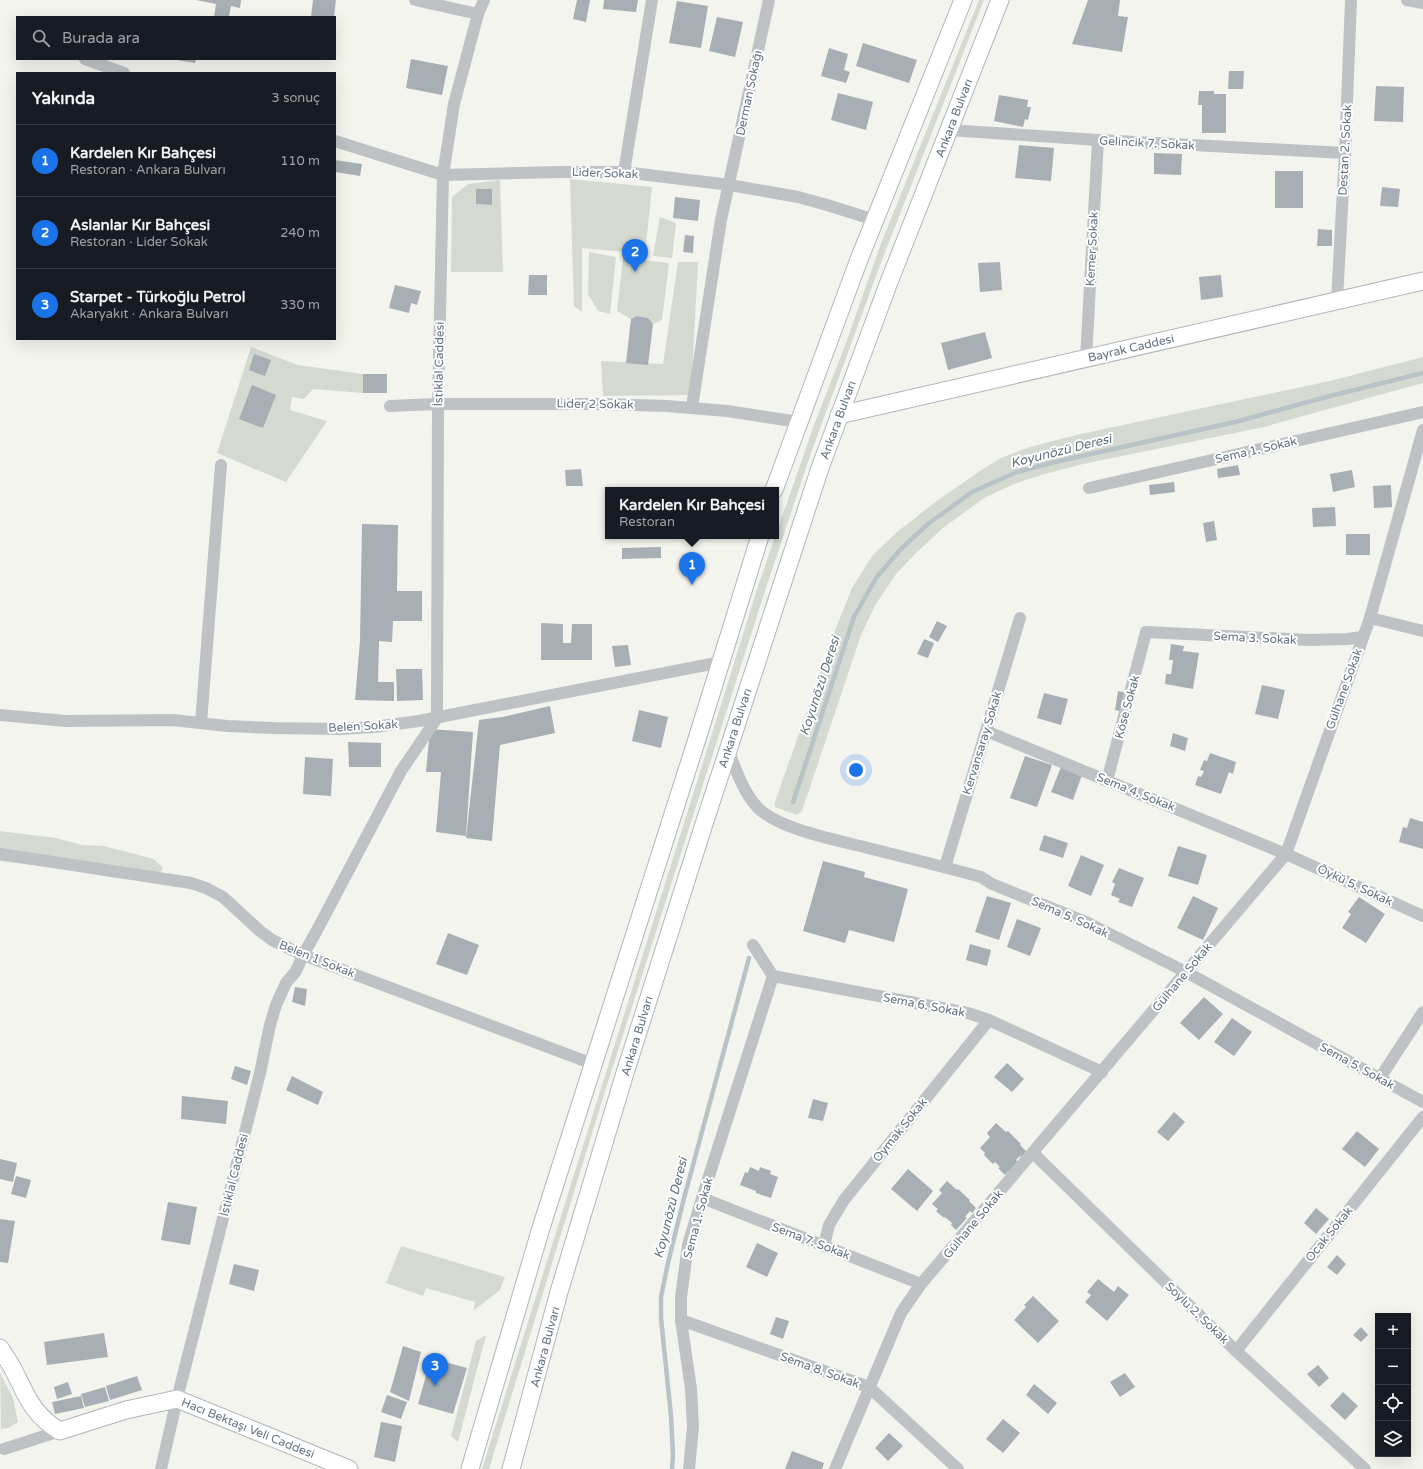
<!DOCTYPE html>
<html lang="tr">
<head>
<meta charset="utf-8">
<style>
  :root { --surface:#171b24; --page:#20242c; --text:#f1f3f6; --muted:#9ea1a6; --line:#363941; --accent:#1a73e8 }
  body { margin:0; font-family:"Varela Round",sans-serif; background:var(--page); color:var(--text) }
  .controls { position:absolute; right:12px; bottom:12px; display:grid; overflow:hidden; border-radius:0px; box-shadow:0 4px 16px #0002 }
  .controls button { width:36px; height:36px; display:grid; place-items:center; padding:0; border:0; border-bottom:1px solid var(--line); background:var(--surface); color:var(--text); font:20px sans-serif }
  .you { position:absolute; left:856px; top:770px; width:14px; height:14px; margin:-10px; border:3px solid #fff; border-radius:50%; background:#1a73e8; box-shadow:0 0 0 6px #1a73e833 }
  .badge { display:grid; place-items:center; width:26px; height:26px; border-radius:50%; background:var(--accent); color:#fff; font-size:13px; font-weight:700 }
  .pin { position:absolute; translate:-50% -33px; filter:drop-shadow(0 1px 2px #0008) }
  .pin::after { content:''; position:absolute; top:21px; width:14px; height:12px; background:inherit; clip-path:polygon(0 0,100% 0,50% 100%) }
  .popup { position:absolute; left:605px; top:487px; width:174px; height:52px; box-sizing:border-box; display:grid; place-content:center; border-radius:0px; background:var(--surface); filter:drop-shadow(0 1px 3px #0005); font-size:13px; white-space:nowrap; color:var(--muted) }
  .popup b { font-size:15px; color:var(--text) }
  .popup::after { content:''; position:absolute; left:50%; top:100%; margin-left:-8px; border:8px solid transparent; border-top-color:var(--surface) }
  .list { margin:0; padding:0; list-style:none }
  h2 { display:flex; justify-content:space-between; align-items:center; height:52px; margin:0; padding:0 16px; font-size:17px }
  h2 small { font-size:13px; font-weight:400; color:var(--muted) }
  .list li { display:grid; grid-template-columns:26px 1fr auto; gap:12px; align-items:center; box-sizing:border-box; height:72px; padding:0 16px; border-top:1px solid var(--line) }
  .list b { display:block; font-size:15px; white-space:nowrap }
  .list p { margin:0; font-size:13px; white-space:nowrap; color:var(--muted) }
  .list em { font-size:13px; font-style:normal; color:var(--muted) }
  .icon { flex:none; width:22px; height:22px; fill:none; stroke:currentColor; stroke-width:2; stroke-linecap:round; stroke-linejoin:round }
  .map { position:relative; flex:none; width:1423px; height:1469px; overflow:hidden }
  .search { position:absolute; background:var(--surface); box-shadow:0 4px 16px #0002; left:16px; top:16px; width:320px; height:44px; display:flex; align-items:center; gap:10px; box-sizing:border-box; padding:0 14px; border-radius:0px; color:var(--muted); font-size:15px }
  .panel { position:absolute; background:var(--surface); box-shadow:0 4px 16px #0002; left:16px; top:72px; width:320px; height:268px; border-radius:0px }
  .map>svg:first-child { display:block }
</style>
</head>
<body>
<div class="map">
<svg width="1423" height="1469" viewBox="0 0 1423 1469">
  <rect width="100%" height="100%" fill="#f4f4ef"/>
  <g fill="#d4dad1">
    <polygon points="979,0 984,0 882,260 811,453 763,597 601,1104 489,1469 482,1469 759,583 814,425 846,343 880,246"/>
    <polygon points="570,179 652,187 645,254 582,248 582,312 574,306"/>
    <polygon points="500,180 503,272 451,272 452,197 468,184"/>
    <polygon points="660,217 676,223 672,258 653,256"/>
    <polygon points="589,252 616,257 610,314 598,311 588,294"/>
    <polygon points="623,258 669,263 662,320 653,324 648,318 637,316 631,319 617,311"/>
    <polygon points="678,262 698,262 691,395 603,396 601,361 663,364"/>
    <polygon points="251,347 298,365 363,374 363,393 313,389 304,399 292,397 290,410 327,421 286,482 217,453"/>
    <polygon points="1423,357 1423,383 1264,427 1083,464 1041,475 1014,484 984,498 943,528 916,553 896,574 876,604 861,635 802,811 797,815 775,807 775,802 836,628 852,588 872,556 897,532 934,503 983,469 1001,458 1030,447 1076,435 1330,381"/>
    <polygon points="0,831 56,838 82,845 104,846 154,859 163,868 155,881 116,878 77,871 0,861"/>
    <polygon points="401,1246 505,1277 500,1290 473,1311 475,1302 426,1288 423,1296 386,1283"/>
    <polygon points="486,1335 458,1442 451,1436 476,1341"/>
    <polygon points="0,1373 13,1398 18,1422 8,1428 1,1429"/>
  </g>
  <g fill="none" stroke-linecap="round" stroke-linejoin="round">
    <g stroke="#b7c3c7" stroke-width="4.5">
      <polyline points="793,802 854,617 876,578 900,550 928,524 972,492 1017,472 1055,462 1235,422 1330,396 1423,373"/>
      <polyline points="672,1469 673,1455 671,1416 661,1318 661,1297 668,1263 683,1202 749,958"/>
    </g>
  </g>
  <g fill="#a7afb4">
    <polygon points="196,0 241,0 240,8 231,6 229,17 214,17 216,4"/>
    <polygon points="313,0 336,0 334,17 311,17"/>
    <polygon points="577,0 590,0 586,22 573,19"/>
    <polygon points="604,0 638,0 636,12 603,9"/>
    <polygon points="1088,0 1120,0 1118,16 1128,17 1122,52 1072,44"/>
    <polygon points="677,1 708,6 701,48 669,43"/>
    <polygon points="717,17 743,22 735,57 709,51"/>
    <polygon points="863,43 917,60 909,83 856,66"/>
    <polygon points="829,48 848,54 844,70 850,72 846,83 821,76"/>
    <polygon points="171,59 196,59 195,63"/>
    <polygon points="411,59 448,66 442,95 406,88"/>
    <polygon points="1229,71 1244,71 1243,89 1228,89"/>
    <polygon points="1376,86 1404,87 1403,122 1374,121"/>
    <polygon points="1199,91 1214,91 1214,94 1226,94 1226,133 1202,133 1202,105 1198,105"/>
    <polygon points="838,93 873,102 866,130 831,120"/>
    <polygon points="999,95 1028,100 1027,107 1031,107 1028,120 1025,119 1023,127 994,121"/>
    <polygon points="1019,145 1054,148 1051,181 1015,178"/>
    <polygon points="1154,153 1182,154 1181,175 1154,174"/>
    <polygon points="335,160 362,164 360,176 335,172"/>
    <rect x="1275" y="171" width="28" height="37"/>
    <polygon points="1382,187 1400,189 1398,207 1380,206"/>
    <polygon points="476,189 492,189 492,205 476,204"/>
    <polygon points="675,197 700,200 698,221 673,218"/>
    <polygon points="1318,229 1332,230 1332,246 1317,246"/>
    <polygon points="685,235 694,236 693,253 683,252"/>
    <polygon points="1000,262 1002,290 980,292 978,263"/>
    <polygon points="529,275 547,275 547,295 528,295"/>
    <polygon points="1221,275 1223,297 1201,300 1199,277"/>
    <polygon points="395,285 421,291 417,305 411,303 409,313 389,308"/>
    <polygon points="637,316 648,318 653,324 648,365 626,363 631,319"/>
    <polygon points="985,332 992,358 948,370 941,343"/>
    <polygon points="254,354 271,360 265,376 249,370"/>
    <rect x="363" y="374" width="24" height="19"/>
    <polygon points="252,385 276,395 263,428 239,419"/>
    <polygon points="1238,465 1240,475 1218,478 1217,469"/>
    <polygon points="581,469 583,486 566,486 565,470"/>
    <polygon points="1352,470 1355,487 1333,492 1330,474"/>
    <polygon points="1174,482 1175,492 1150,495 1149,485"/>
    <polygon points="1391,485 1392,507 1374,508 1373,486"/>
    <polygon points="1335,507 1336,526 1313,527 1312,508"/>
    <polygon points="1214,521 1217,540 1206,542 1203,523"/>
    <polygon points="362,524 398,525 397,591 422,591 422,621 393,621 392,642 379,641 378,682 394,682 394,701 355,700 360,641"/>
    <rect x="1346" y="534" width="24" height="21"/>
    <polygon points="661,547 661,558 622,559 622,548"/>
    <polygon points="937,621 947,626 938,642 929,637"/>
    <polygon points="541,623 563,624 563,643 571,643 572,624 592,624 592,660 541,660"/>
    <polygon points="924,639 934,643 928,658 917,654"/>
    <polygon points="1171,644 1184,646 1183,651 1199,653 1193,689 1165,684 1166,674 1171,674 1173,660 1169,660"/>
    <polygon points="628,645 631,665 615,667 612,646"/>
    <polygon points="396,669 422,669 423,700 397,701"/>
    <polygon points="1262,685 1285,690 1278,719 1255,714"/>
    <polygon points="1118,691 1127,693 1123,712 1115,710"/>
    <polygon points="1044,693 1068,699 1061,725 1037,718"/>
    <polygon points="550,706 555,733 500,745 492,841 466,838 479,720 502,717"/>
    <polygon points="639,710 668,717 661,748 632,741"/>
    <polygon points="430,729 473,732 466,836 436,832 441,772 426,772"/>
    <polygon points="1173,733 1188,738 1185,751 1170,746"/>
    <polygon points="348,742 381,743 381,767 349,767"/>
    <polygon points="1210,753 1236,762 1233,774 1229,772 1221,794 1195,785 1198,776 1201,777 1204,771 1200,770 1204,760 1207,761"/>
    <polygon points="1025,756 1052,765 1037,807 1010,798"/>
    <polygon points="305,757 333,759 331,796 303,794"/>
    <polygon points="1061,767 1082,775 1073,800 1051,792"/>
    <polygon points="1410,818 1423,822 1423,849 1399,842 1403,827 1407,828"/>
    <polygon points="1044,835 1068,843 1063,858 1039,850"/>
    <polygon points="1178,846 1207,855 1198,885 1168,876"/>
    <polygon points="1081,855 1104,865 1091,896 1068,886"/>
    <polygon points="823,861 865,872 864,877 908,889 894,942 849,930 845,943 803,931"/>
    <polygon points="1119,868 1144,878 1132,907 1118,902 1120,899 1111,895 1115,884 1112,882"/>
    <polygon points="987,896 1011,903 999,940 975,932"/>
    <polygon points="1193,896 1218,908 1203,940 1177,928"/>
    <polygon points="1359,897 1385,914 1366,943 1342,928 1351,914 1348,912"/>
    <polygon points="1017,919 1041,928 1030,956 1007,947"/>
    <polygon points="448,933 479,945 467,975 436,964"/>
    <polygon points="970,944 991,950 987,966 966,960"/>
    <polygon points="295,987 307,989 305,1006 292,1002"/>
    <polygon points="1204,997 1223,1014 1199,1040 1180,1023"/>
    <polygon points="1232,1018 1252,1032 1234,1056 1214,1042"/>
    <polygon points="1007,1063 1024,1079 1012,1092 994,1077"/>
    <polygon points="235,1066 251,1071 247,1085 231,1079"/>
    <polygon points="292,1076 323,1092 318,1105 286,1090"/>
    <polygon points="182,1096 228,1101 226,1124 181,1119"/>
    <polygon points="813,1099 828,1103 823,1121 808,1118"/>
    <polygon points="1174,1112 1185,1122 1168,1141 1157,1132"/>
    <polygon points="996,1123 1006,1132 1008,1131 1021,1144 1020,1145 1027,1152 1022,1158 1020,1156 1016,1160 1018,1162 1005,1175 998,1168 1000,1167 995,1162 993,1164 984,1155 985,1153 980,1148 990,1137 987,1133"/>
    <polygon points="1357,1131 1379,1149 1365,1167 1342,1149"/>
    <polygon points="0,1159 17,1163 13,1182 0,1179"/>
    <polygon points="750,1167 759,1171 760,1167 771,1171 770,1174 778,1177 771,1198 756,1193 756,1191 740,1185 745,1172 748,1173"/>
    <polygon points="908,1169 933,1191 917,1211 891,1189"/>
    <polygon points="16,1176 31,1180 26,1198 11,1194"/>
    <polygon points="947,1181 957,1190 958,1189 970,1200 969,1201 976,1208 972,1213 970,1211 965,1217 967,1218 956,1230 951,1225 952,1223 945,1217 944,1218 936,1211 938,1209 932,1204 942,1193 939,1190"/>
    <polygon points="168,1202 197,1207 190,1245 161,1240"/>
    <polygon points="1316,1208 1329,1219 1316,1234 1304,1223"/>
    <polygon points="0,1219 15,1221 8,1263 0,1262"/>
    <polygon points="757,1243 778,1253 767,1277 746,1267"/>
    <polygon points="1337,1255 1346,1264 1337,1275 1327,1267"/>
    <polygon points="234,1264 259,1270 254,1291 229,1284"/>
    <polygon points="1098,1279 1114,1292 1118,1286 1129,1295 1107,1321 1085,1302 1091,1295 1087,1292"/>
    <polygon points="1033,1296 1059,1321 1038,1343 1014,1320 1026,1307 1024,1305"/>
    <polygon points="776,1317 789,1321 783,1339 770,1334"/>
    <polygon points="1361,1327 1368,1335 1361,1342 1353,1335"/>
    <polygon points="104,1333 108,1357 47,1365 44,1342"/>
    <polygon points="403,1346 421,1352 409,1401 390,1392"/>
    <polygon points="431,1358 467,1368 453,1414 418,1404"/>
    <polygon points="1318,1365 1329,1378 1319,1387 1307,1374"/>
    <polygon points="1125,1373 1135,1387 1120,1397 1110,1382"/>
    <polygon points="137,1376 142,1390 110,1400 106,1386"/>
    <polygon points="68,1382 72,1394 57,1399 54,1387"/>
    <polygon points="1034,1384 1057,1403 1048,1414 1026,1395"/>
    <polygon points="105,1387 109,1401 85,1407 81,1394"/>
    <polygon points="1343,1392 1358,1406 1345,1420 1330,1406"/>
    <polygon points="387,1395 407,1402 401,1419 381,1412"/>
    <polygon points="81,1396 84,1408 55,1414 52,1402"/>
    <polygon points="1003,1419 1020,1433 1003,1453 986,1439"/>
    <polygon points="381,1422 402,1426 395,1462 374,1457"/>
    <polygon points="889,1433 903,1446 888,1461 875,1448"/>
    <polygon points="792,1451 824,1463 822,1469 785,1469"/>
  </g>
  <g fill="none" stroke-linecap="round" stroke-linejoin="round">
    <defs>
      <g id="secondary">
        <polyline points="839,415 1423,281"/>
        <polyline points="774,490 858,262 963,0"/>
        <path d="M0,1348C4,1354 8,1361 12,1367C26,1394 32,1415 60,1431L126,1410L177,1399L349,1469"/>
        <polyline points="470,1469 541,1228 697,739 760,536"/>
        <polyline points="511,1469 559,1292 625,1073 704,824 820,468 889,282 1000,0"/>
      </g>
    </defs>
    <use href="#secondary" stroke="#b1b6ba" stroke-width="19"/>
    <g stroke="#bec2c5" stroke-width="12">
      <polyline points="415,0 478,14"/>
      <polyline points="1407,0 1423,3"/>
      <polyline points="85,59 124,73"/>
      <polyline points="949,130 1098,140 1345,153"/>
      <polyline points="335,141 443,175 558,172 624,172 730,185 798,197 827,205 875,220"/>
      <polyline points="624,172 652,0"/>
      <polyline points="1337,300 1345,153 1351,0"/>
      <polyline points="1086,358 1098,140"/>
      <polyline points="390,406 438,404 604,404 667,406 727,411 799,422"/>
      <polyline points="692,407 721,220 769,0"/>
      <polyline points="1089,488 1423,412"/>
      <polyline points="1370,618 1423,631"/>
      <polyline points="0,715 66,721 173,720 227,726 274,728 340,729 374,727 419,721 721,662"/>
      <polyline points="201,723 221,465"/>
      <polyline points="986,731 1286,854 1423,916"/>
      <path d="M728,749C736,770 743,792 758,808C780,830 842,841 872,849C908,858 945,867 981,877L992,884L1086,922L1186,972L1423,1102"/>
      <polyline points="1107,781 1146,632 1309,640 1347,639 1363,637"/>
      <polyline points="0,854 191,883 206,888 223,897 260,931 272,940 303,955 593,1064"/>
      <polyline points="945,867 1020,618"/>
      <polyline points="753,945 773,976 968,1013 989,1020 1102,1072"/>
      <polyline points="1380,1078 1423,1012"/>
      <polyline points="1033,1153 1236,1351 1365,1469"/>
      <polyline points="702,1198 921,1284"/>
      <polyline points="824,1246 829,1225 844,1200 989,1020"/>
      <polyline points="681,1320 869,1387 958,1469"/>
      <polyline points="1236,1351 1423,1117"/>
      <polyline points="4,1449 60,1431"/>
      <polyline points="161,1469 177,1399 260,1073 270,1025 276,1005 286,983 296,971 303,955 315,934 401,771 437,718 438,404 443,175 454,104 478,14 484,0"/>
      <polyline points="689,1469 693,1427 691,1389 681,1320 681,1297 688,1245 702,1198 773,976"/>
      <polyline points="835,1469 901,1313 921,1284 1286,854 1370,618 1423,430"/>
    </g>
    <use href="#secondary" stroke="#fff" stroke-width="17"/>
  </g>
  <g text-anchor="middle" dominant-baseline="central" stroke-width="4" stroke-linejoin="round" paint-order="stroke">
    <g font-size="12" fill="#637380" stroke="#fff">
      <text transform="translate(749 93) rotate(-78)">Derman Sokağı</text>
      <text transform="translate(954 118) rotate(-69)">Ankara Bulvarı</text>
      <text transform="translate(1147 143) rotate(3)">Gelincik 7. Sokak</text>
      <text transform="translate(1345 150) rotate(-87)">Destan 2. Sokak</text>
      <text transform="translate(605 173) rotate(2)">Lider Sokak</text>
      <text transform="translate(1092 249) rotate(-87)">Kemer Sokak</text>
      <text transform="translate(1131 348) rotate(-13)">Bayrak Caddesi</text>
      <text transform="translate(439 364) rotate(-89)">İstiklal Caddesi</text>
      <text transform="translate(595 404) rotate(1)">Lider 2 Sokak</text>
      <text transform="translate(838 420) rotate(-70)">Ankara Bulvarı</text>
      <text transform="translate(1256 450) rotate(-13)">Sema 1. Sokak</text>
      <text transform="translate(1255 638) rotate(3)">Sema 3. Sokak</text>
      <text transform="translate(1344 689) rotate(-70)">Gülhane Sokak</text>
      <text transform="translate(1127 707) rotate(-75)">Köse Sokak</text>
      <text transform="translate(363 726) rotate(-3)">Belen Sokak</text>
      <text transform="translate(735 728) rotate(-72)">Ankara Bulvarı</text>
      <text transform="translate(982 743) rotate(-73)">Kervansaray Sokak</text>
      <text transform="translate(1136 792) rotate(22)">Sema 4. Sokak</text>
      <text transform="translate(1355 885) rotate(25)">Öykü 5. Sokak</text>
      <text transform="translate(1070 917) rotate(24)">Sema 5. Sokak</text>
      <text transform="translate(317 959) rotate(22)">Belen 1 Sokak</text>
      <text transform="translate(1182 977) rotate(-50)">Gülhane Sokak</text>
      <text transform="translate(924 1005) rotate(11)">Sema 6. Sokak</text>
      <text transform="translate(637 1036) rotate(-73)">Ankara Bulvarı</text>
      <text transform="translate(1357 1066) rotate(29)">Sema 5. Sokak</text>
      <text transform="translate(900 1130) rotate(-51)">Oymak Sokak</text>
      <text transform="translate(234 1175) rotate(-76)">İstiklal Caddesi</text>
      <text transform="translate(698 1218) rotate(-75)">Sema 1. Sokak</text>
      <text transform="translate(973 1224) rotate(-50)">Gülhane Sokak</text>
      <text transform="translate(1329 1234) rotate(-51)">Ocak Sokak</text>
      <text transform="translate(811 1241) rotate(21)">Sema 7. Sokak</text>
      <text transform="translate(1197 1313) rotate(44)">Soylu 2. Sokak</text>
      <text transform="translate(545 1347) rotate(-75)">Ankara Bulvarı</text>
      <text transform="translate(820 1370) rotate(20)">Sema 8. Sokak</text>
      <text transform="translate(248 1428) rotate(22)">Hacı Bektaşı Veli Caddesi</text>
    </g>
    <g font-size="13" font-style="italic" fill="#5f757e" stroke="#fff">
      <text transform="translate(1061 451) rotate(-14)">Koyunözü Deresi</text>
      <text transform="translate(820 686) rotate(-72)">Koyunözü Deresi</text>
      <text transform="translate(671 1208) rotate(-76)">Koyunözü Deresi</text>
    </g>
  </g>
</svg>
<div class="controls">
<button>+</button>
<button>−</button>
<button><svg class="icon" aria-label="locate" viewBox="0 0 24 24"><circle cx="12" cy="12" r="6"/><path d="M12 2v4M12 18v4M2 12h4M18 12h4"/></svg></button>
<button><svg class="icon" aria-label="layers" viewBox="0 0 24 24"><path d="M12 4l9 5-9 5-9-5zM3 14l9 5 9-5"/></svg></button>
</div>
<div class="you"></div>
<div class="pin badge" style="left:692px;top:585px">1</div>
<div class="popup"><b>Kardelen Kır Bahçesi</b>Restoran</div>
<div class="pin badge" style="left:635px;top:272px">2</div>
<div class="pin badge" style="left:435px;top:1386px">3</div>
<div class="search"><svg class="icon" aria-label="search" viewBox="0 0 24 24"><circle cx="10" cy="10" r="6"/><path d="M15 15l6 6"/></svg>Burada ara</div>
<section class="panel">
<h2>Yakında<small>3 sonuç</small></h2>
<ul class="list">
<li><span class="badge">1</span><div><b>Kardelen Kır Bahçesi</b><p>Restoran · Ankara Bulvarı</p></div><em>110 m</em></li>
<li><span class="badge">2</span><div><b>Aslanlar Kır Bahçesi</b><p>Restoran · Lider Sokak</p></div><em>240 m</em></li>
<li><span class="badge">3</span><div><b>Starpet - Türkoğlu Petrol</b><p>Akaryakıt · Ankara Bulvarı</p></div><em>330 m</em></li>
</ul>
</section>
</div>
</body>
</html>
